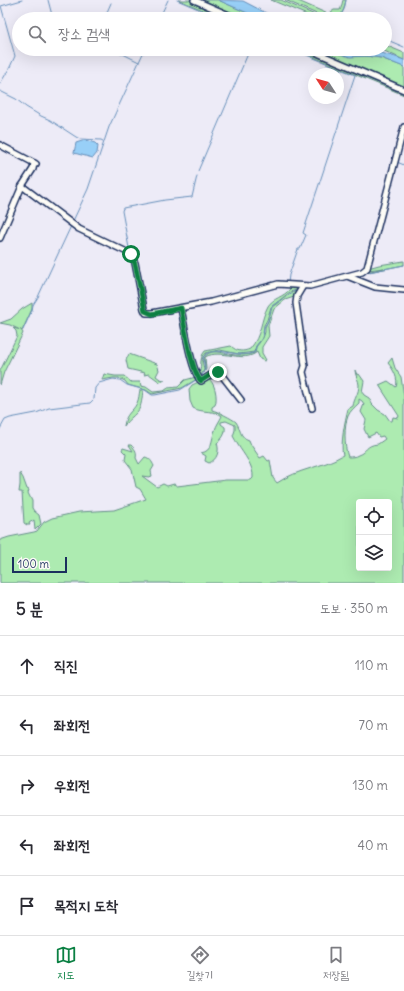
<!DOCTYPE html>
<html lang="ko">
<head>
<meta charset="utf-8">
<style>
  :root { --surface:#fff; --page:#f7f7f7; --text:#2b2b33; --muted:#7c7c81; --line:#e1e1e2; --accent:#0b8043 }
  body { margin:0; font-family:Delius,"Poor Story",sans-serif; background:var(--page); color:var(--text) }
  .controls { position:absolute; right:12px; bottom:12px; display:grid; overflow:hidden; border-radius:4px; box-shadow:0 4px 16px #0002 }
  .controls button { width:36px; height:36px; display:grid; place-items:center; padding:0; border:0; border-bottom:1px solid var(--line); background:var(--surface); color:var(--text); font:20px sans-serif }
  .compass { position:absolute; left:308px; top:68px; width:36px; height:36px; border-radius:50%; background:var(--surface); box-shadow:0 4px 16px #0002; rotate:306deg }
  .scale { position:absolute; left:12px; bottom:10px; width:55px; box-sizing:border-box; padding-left:4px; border:2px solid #1b2f5e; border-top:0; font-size:11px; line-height:14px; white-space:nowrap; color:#1b2f5e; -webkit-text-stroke:3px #fdfcf7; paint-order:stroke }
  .stop { position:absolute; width:12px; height:12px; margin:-9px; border:3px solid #0b8043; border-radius:50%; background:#fff }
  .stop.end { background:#0b8043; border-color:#fff; box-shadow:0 1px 4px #0008 }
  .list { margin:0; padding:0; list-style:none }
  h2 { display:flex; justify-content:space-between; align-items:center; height:52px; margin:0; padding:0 16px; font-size:17px }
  h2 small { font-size:13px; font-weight:400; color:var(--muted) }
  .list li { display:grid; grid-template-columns:26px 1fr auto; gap:12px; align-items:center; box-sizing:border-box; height:60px; padding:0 16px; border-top:1px solid var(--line) }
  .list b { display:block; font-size:15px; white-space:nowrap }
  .list em { font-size:13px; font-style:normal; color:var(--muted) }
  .icon { flex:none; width:22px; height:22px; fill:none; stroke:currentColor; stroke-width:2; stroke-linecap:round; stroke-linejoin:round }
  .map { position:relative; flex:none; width:404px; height:583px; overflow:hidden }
  .search { position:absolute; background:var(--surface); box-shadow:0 4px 16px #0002; left:12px; right:12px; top:12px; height:44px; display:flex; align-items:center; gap:10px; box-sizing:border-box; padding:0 14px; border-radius:22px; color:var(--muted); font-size:15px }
  .sheet { height:352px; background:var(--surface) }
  nav { display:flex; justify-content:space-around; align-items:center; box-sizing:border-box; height:56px; border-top:1px solid var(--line); background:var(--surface); font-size:11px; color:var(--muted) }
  nav a { display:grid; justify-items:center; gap:2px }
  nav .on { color:var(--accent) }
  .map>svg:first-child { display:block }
</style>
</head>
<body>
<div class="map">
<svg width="404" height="583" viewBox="0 0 404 583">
  <rect width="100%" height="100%" fill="#edebf7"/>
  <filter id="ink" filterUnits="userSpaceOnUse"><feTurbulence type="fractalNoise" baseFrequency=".025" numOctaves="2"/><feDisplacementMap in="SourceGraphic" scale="8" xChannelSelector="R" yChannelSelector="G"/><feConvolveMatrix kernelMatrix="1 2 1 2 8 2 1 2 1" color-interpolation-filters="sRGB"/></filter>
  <g filter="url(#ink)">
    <g fill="#adebb1" stroke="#648d88" fill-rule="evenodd">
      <polygon points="179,0 190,0 234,19 224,19"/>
      <polygon points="196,0 218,0 261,19 240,19"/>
      <polygon points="271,0 281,0 324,19 317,19"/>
      <polygon points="285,0 296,0 328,14 334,10 340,10 341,8 343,0 346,0 344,9 339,19 328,19"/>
      <polygon points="385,45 404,53 404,60 380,49 385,49"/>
      <polygon points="294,49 304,49 402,91 404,92 404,95"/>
      <polygon points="310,49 329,49 340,54 350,56 366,56 381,58 404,67 404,89"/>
      <polygon points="404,261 404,265 353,275 384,268 368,270 368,268 379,265"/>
      <path d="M289,285L300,287L299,289L290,292L271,307L267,320L264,325L263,335L261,340L256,346L254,352L239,354L220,350L206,353L202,359L204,370L200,377L198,376C203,368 198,359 205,351L231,346C237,352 243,352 250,349C262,335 260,321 268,306C273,298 284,297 290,289Z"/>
      <path d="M299,290L294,297L285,300L274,309L268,326L269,336L262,347V353L266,360L264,361L260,359L257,352C243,364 222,348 205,357L206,369L204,373L205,367L204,358C210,347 225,354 235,355C242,355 248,355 255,353L256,347L263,338L265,332V327L268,321L272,307L291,293Z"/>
      <polygon points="32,303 32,309 22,331 10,325 0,323 11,319 22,309"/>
      <polygon points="13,328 21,330 23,333 4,372 0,385 0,371 17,336 16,331"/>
      <polygon points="129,354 157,364 159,370 156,376 160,379 165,380 160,382 149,374 144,375 145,373 128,369 126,360"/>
      <path d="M392,358L395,368L401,377L404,397V583H0V540L9,537L34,532L37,531L44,522L52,518L79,512L114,510L146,499L140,489L136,487L132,469L125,460L126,454L122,450L123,448L133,451L129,445H131C136,450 137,452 136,458L139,464L145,457C150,458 152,462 154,466L151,471L152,476L149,477L142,476L157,487L163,484L167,486L174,484L177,486L226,480H251L253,478C254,466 244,455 238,445C236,442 235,439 233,436L235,430V425L226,421L221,422V424L225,427C226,434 222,439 217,443C220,451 217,460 209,463L205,461L206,456L201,453C213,451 211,440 215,430C216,426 220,420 222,416C216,410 201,413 193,408L190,401L189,389L192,385L207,378C215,381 218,398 215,405L212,407V410C217,411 233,419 236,422C241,429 239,437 249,440L251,445L260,458L264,456L268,461L270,460L273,478L277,483C299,468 322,468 343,455C340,445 345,420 348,409L353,406C354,399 359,393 359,385C359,380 355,376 355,370L357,375L359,374L364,381L362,392L364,395L369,398L372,404L378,410L385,414L390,421H392L393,417L398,418L399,416L379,385L388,381L396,387C399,379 393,369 388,363ZM359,399L362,401L364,404L361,412L366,420L364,429L368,437L376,433L379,437L383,436L385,439L378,444C365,445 367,452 358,455C355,457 351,457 348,457C344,446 344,426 348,416C350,411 355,407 359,403ZM359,502H389V568H359Z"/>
      <polygon points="104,374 115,376 124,376 131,382 140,382 141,386 146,387 153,392 164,391 168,388 178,387 185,380 196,377 197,379 182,388 152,394 146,390 128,385 125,381 119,378 113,378 102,380"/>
      <path d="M140,390H143C142,397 142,407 137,412C133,417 127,420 124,426C126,412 132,413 137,403C139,399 139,394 140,390Z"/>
      <polygon points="20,473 23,478 27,489 29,490 28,493 32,501 32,508 34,511 39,515 41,524 35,530 34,520 29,523 30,525 27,525 24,523 22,492 19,492 20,485"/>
    </g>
    <g fill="#98cff7" stroke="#668fba">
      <polygon points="218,0 243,1 268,14 271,16 281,19 261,19"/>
      <path d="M329,49C355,49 379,50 404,60V67L381,58L366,56L350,57L340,54Z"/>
      <polygon points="85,140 95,143 98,146 97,153 93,158 74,153 76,143"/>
    </g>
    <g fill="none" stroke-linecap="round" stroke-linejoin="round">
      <g stroke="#668fba" stroke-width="1">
        <polyline points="48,0 53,19"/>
        <polyline points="177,0 222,19"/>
        <polyline points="104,19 111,3"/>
        <polyline points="159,19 168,0"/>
        <polyline points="339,19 344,9 346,0"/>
        <polyline points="385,39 404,47"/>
        <polyline points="113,49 139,62"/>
        <polyline points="0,84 10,67 15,56 1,6 22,0"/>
        <polyline points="0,91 16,99 26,107 41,116 50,120 76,137 80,139 101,140 103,141"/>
        <polyline points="397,162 404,165"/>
        <polyline points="198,171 250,49"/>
        <polyline points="73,221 88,189 109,127 145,49"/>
        <polyline points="129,248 122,211 123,208 165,200 192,197 197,176"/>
        <polyline points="364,273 404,265"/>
        <polyline points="288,283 289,275 298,249 300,249 306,235 303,233 355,75 292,49"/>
        <polyline points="23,330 32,310 33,305 38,297 71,226"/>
        <path d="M201,377L205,370L203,357C214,343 239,360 255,352L256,346L263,337L264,327L268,321L272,306L291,293L298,290"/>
        <polyline points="0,429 5,420 10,418 36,413 49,408 90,403 94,399 95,388 99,383 113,379 120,380 127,385 145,390 152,395 155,395 180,390 196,380"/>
      </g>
      <defs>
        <g id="minor">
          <polyline points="194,0 238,19"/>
          <polyline points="308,49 404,90"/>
          <polyline points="0,145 36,164"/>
          <polyline points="22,186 79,229 131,254 135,263 144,309 146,313 152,313 211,302 278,284 310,286 347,276 375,287 404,290"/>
          <polyline points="0,238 22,186 33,169 34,163"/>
          <polyline points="347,276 362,272 367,268 404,127"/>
          <polyline points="303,286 297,296 296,303 305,366 303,372 312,408"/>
          <path d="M181,308C184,323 191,372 201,381L216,372L220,373L241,400"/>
        </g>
      </defs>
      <use href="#minor" stroke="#1b2f5e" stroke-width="8"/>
      <use href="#minor" stroke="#fdfcf7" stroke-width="5"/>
    </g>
  </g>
  <g fill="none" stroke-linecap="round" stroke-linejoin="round" filter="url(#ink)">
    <path stroke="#0b8043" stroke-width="5" d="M131,254L135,264L145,311L152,314L181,308C184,323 191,372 201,381L213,373L218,372"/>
  </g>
</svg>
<div class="controls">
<button><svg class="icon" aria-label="locate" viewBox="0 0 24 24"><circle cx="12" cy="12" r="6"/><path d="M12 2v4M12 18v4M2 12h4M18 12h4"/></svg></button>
<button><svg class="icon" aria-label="layers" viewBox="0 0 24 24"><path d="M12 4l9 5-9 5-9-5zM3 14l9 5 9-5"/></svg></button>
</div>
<svg class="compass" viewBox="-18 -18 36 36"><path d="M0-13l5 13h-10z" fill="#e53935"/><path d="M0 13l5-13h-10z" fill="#7c7c81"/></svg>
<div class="scale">100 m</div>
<div class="stop" style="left:131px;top:254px"></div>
<div class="stop end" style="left:218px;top:372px"></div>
<div class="search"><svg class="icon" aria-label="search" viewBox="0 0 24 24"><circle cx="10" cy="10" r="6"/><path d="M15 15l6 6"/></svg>장소 검색</div>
</div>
<section class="sheet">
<h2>5 분<small>도보 · 350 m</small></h2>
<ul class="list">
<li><svg class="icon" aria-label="ahead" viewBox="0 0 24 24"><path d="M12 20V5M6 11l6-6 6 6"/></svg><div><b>직진</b></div><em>110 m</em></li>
<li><svg class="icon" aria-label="left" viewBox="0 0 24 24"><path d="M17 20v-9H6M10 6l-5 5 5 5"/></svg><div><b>좌회전</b></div><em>70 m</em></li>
<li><svg class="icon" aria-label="right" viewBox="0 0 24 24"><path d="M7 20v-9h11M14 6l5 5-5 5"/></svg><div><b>우회전</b></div><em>130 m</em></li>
<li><svg class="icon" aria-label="left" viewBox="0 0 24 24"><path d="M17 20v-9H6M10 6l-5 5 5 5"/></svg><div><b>좌회전</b></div><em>40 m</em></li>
<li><svg class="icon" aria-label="arrive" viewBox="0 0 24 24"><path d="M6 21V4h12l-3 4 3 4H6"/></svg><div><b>목적지 도착</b></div></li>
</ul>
</section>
<nav>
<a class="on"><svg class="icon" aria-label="map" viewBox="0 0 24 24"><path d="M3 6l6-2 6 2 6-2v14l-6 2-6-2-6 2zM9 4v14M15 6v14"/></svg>지도</a>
<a><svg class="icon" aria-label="directions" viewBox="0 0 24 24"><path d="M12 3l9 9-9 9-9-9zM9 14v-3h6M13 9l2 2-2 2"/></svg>길찾기</a>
<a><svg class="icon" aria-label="saved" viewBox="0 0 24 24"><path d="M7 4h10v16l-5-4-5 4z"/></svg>저장됨</a>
</nav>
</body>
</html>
